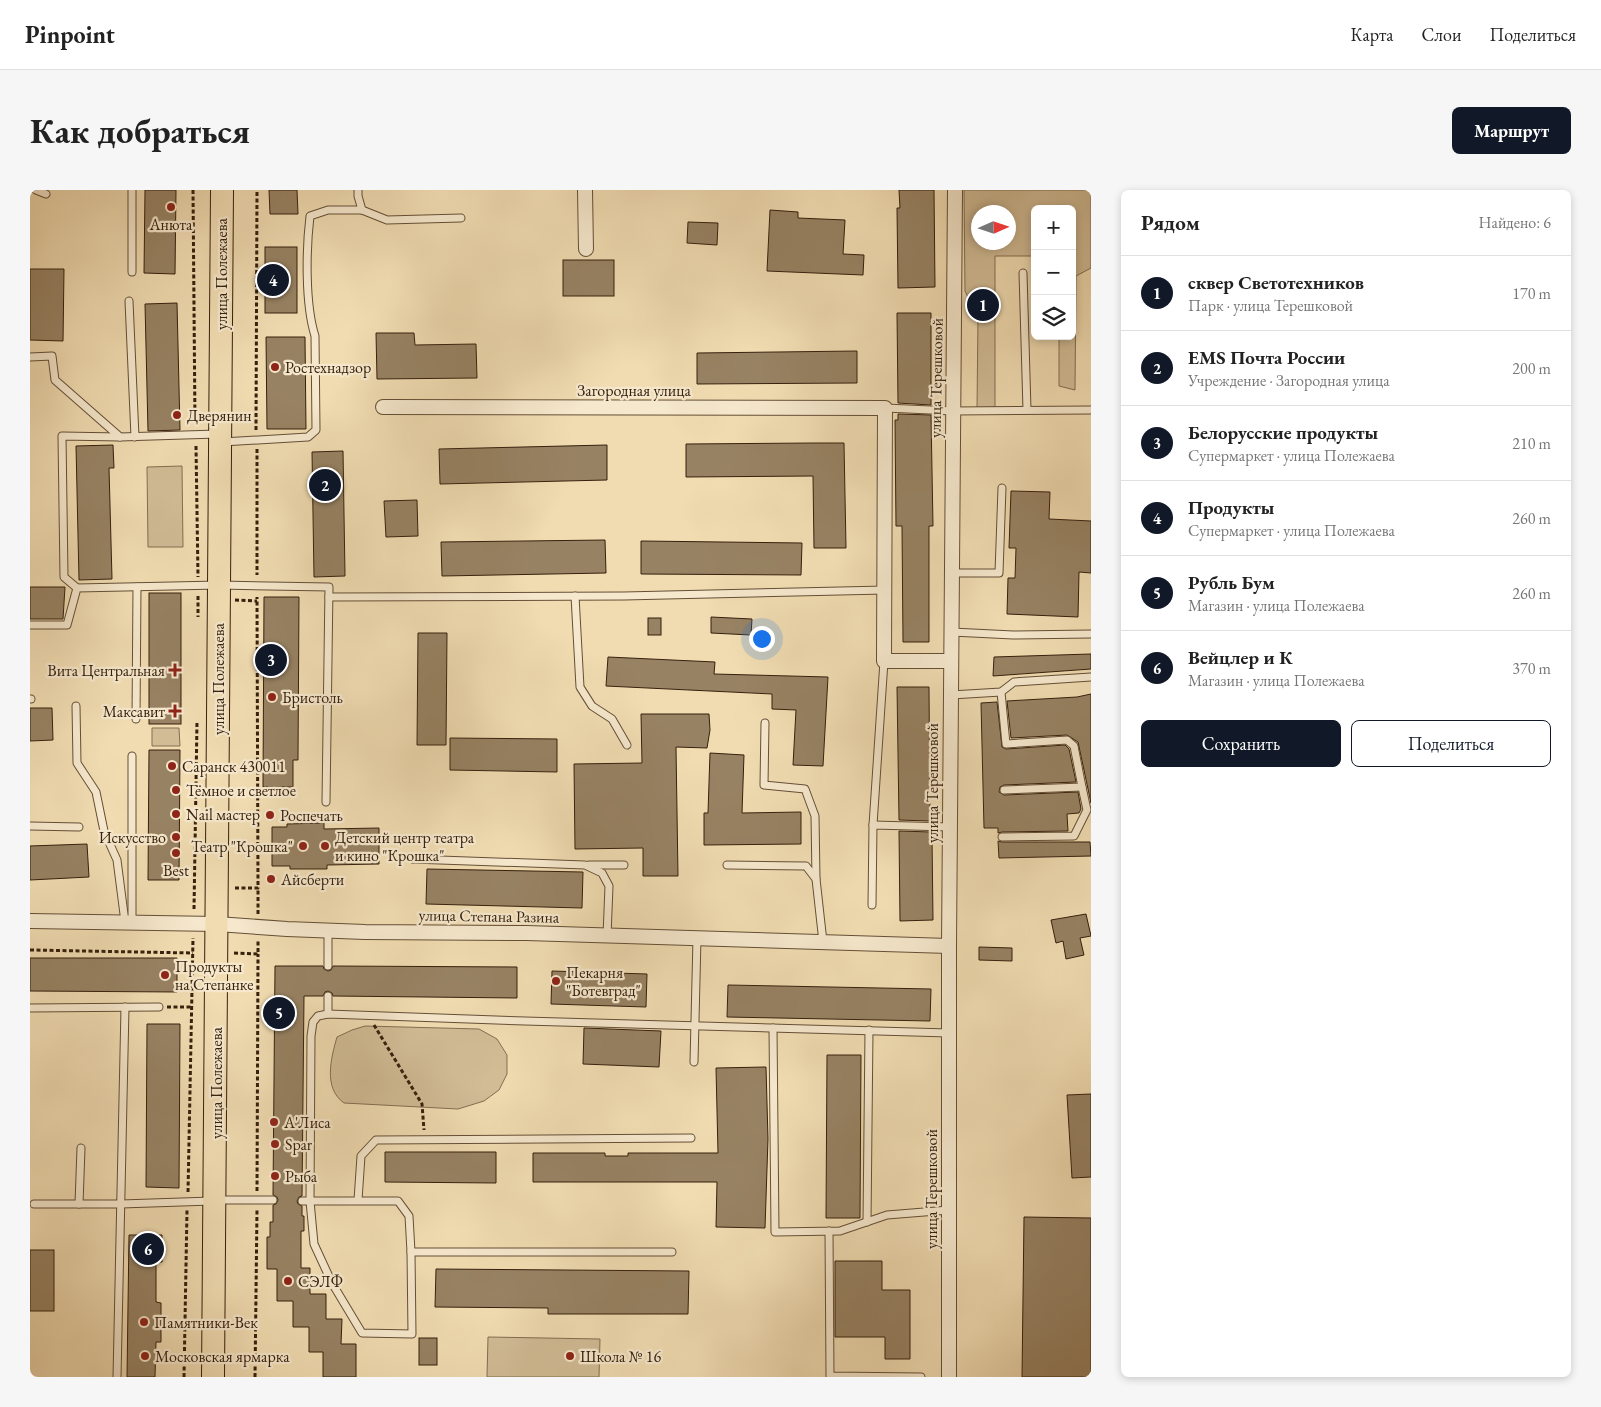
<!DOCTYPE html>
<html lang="ru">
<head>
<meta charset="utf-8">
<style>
  :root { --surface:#fff; --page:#f6f6f6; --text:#222; --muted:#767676; --line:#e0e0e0; --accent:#111827 }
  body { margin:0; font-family:"EB Garamond",serif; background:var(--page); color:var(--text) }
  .controls { position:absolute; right:15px; top:15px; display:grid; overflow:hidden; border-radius:8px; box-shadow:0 2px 8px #0003 }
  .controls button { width:45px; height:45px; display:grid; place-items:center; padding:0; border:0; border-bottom:1px solid var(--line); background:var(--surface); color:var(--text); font:25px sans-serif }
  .compass { position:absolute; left:941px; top:15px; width:45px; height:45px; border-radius:50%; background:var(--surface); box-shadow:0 2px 8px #0003; rotate:87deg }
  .you { position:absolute; left:731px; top:448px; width:18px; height:18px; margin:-12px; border:4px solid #fff; border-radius:50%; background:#1a73e8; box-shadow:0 0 0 8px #1a73e833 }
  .badge { display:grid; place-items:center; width:32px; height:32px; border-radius:50%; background:var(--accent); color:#fff; font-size:16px; font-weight:700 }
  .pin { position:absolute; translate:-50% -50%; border:2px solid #fff; box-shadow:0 1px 5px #0006 }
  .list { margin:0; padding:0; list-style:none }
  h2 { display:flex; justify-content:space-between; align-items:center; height:65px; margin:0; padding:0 20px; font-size:21px }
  h2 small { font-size:16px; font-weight:400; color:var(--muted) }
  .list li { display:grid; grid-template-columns:32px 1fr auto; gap:15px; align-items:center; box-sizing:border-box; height:75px; padding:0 20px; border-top:1px solid var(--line) }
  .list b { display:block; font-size:19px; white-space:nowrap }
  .list p { margin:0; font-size:16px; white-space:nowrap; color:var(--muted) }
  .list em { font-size:16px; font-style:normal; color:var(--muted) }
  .actions { display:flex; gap:10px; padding:15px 20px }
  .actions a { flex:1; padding:11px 0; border:1px solid var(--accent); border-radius:8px; text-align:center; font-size:18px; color:var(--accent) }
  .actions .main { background:var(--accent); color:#fff }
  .icon { flex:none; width:28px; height:28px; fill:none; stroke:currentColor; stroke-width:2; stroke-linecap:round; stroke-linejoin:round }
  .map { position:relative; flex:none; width:1061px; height:1187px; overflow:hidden; border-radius:8px }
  header { display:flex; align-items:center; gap:30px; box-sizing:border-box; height:70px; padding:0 25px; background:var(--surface); border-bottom:1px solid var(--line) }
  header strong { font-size:24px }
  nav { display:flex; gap:28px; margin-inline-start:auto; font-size:18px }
  .intro { display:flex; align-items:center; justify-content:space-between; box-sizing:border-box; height:120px; padding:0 30px }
  h1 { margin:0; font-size:35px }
  .button { padding:12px 22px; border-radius:8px; background:var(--accent); color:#fff; font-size:18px; font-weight:700 }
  main { display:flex; gap:30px; padding:0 30px }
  aside { flex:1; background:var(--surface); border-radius:8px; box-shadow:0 2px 8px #0003 }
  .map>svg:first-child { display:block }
</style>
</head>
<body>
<header>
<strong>Pinpoint</strong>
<nav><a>Карта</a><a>Слои</a><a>Поделиться</a></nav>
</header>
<div class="intro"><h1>Как добраться</h1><a class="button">Маршрут</a></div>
<main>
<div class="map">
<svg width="1061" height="1187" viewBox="0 0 1061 1187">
  <rect width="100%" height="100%" fill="#f1dcb2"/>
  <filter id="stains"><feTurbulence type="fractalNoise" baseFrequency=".004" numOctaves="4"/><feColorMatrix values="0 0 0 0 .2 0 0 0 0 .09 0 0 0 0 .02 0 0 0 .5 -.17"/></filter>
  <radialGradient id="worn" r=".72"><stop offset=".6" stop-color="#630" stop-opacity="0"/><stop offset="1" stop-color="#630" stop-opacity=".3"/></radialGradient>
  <g fill="#d1bc96" stroke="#836e52" fill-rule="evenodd">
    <path d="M934,0H1061V78L1046,86L1045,200L1029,196V146H1042V19H1005V66H965V218H947L948,128L935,101ZM948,22H978V52H948Z"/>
    <polygon points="152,276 153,357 118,357 117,277"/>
    <polygon points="122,538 149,538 150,556 122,556"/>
    <path d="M335,836L449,839L467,849L477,865V884L469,900L454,911L428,919L314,913C293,898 301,868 307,847L322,840Z"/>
    <polygon points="458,1147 570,1149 569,1187 457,1187"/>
  </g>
  <g fill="#978263" stroke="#35200d">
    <polygon points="115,0 146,0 145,84 114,83"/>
    <polygon points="239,0 267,0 268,24 240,24"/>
    <polygon points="869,0 904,0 905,97 868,98 867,18 870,18"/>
    <polygon points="740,20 768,22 768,28 815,30 813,64 834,65 833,85 737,81"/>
    <polygon points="658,32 688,33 687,55 657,53"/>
    <rect x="235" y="57" width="32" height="66"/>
    <rect x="533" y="70" width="51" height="36"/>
    <polygon points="0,79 34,79 33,151 0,150"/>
    <polygon points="147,113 150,240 118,241 115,114"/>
    <polygon points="867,123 901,123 901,215 868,213"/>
    <polygon points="346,143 384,143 385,155 446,154 447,188 347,189"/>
    <polygon points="236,147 275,147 276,239 237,239"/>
    <polygon points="827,161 827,193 667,194 667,163"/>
    <polygon points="868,224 901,225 903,336 899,336 899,452 873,452 872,336 866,336 865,230 868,230"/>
    <polygon points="783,253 814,253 816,358 784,358 783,286 656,287 656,254"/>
    <polygon points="83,255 84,278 79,278 82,389 49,390 46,256"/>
    <polygon points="577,255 577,290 410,294 409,259"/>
    <polygon points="313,261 315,386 284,387 282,262"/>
    <polygon points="981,301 1020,302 1019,329 1061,331 1061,383 1049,382 1048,427 977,424 978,388 985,388 986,358 979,358"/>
    <polygon points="387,310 388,346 356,347 354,311"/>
    <polygon points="575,350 576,383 412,386 411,352"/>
    <polygon points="611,351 772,353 771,385 611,384"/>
    <polygon points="0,397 35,397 33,429 0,429"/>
    <rect x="119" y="403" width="32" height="131"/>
    <polygon points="234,407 269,407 268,570 263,570 263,597 233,597"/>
    <polygon points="681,427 722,429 721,445 681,443"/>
    <rect x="618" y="428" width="13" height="17"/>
    <polygon points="388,443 417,443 416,555 387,555"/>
    <polygon points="1061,464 1061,479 963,486 964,467"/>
    <polygon points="578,467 685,472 684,484 798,487 793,576 763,575 766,520 742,519 742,504 576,496"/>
    <polygon points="867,497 899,497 900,631 869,630"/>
    <polygon points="1061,504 1061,613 1048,552 1037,545 981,548 977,511 1047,507"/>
    <polygon points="967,512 972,557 976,559 1035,555 1039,559 1046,592 974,595 970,597 969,602 974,605 1048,602 1051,619 1049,623 1037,624 1038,641 972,642 968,643 968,638 954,638 951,513"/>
    <polygon points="0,518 22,518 23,550 0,551"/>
    <polygon points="611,524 679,524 680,540 677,558 646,557 648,686 613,686 613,658 545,659 544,574 612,573"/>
    <polygon points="420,548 527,549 527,582 420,580"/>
    <polygon points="119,560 150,560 149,690 118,690"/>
    <polygon points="680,563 714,565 712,623 771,622 771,654 674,655 674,623 678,623"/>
    <polygon points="294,633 294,639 349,638 349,674 297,675 297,679 260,679 260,676 242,676 242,637 257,637 257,634"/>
    <polygon points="869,641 901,642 901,647 902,647 903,730 870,731"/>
    <polygon points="968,651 972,652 1060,652 1061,666 969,668"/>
    <polygon points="57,654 59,687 0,690 0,656"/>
    <polygon points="397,679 553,682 552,718 396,714"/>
    <polygon points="1056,724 1061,746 1050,748 1054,765 1036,769 1033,751 1026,753 1021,730"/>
    <polygon points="949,757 982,758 982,771 949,770"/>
    <polygon points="0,768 147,768 147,802 0,801"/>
    <polygon points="245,776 293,776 294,779 298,781 301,780 303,776 487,777 487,808 303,806 302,803 298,801 295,802 293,806 274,806 272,1006 269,1007 267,1011 268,1014 272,1016 272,1026 274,1026 274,1041 271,1041 271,1078 280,1078 280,1104 296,1104 296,1129 312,1129 311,1154 326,1154 326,1187 293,1187 293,1162 279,1162 279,1137 263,1137 263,1111 247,1111 247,1079 237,1079 237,1047 240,1047 240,1032 243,1032 243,1015 246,1014 248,1010 247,1007 243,1005"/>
    <polygon points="522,781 617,784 616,817 521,814"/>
    <polygon points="698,795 901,799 900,831 697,827"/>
    <polygon points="117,834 150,834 149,998 116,997"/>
    <polygon points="554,838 631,841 629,877 553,874"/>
    <polygon points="797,865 831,865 830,1028 796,1028"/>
    <polygon points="736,877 738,949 735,1038 686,1037 687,992 503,992 503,963 575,963 575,966 598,966 598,963 688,963 686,878"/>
    <polygon points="1061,904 1061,987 1042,988 1037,905"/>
    <polygon points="355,962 466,962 466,993 355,992"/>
    <polygon points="994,1027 1061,1028 1061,1187 992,1187"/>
    <polygon points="99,1045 132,1045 132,1072 126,1072 126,1112 131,1113 131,1152 126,1152 125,1187 97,1187"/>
    <rect x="0" y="1060" width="24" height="61"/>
    <polygon points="805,1071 852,1071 852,1100 880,1100 880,1169 855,1169 855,1147 805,1147"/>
    <polygon points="406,1079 659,1081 658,1124 518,1124 518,1118 405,1117"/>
    <rect x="389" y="1148" width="18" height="27"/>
  </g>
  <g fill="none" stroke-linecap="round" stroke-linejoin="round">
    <defs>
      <g id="lane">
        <polyline points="6,0 16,4"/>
        <polyline points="328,0 328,6 332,20 357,30 431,28"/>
        <polyline points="102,82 102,0"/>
        <polyline points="993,83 997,220"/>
        <polyline points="99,111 105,247"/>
        <polyline points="0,167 22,166 25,190 90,247"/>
        <polyline points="855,218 923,221 1061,220"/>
        <path d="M192,252L278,247L286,240L285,146C275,114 276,60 280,26L298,20H332"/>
        <polyline points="922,383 969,383 972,298"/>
        <polyline points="47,398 34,387 32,246 90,247 187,244"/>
        <polyline points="545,406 550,497 562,516 582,529 597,555"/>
        <polyline points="299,407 594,406 855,400"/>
        <polyline points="0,435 37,435 47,398 189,395 299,397 296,612"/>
        <polyline points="922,442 983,445 1061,444"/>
        <polyline points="971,502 976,554 1037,550 1044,556 1052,597 974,600"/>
        <polyline points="921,505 971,502 984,492 1061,487"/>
        <polyline points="0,509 1,509"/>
        <polyline points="46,516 47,573 66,602 74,641 87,670 95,732"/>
        <polyline points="106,529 107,397"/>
        <polyline points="735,533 734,595 775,599 785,626 786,689"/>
        <polyline points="843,635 854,471"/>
        <polyline points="0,636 49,637"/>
        <polyline points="972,647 1044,646 1057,620 1052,597"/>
        <polyline points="382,669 555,675 572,683 579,696 577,746"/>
        <polyline points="559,675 594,675"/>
        <polyline points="697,675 776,676 786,689 793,752"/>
        <polyline points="842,715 843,635 920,637"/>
        <polyline points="102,732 102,566"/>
        <polyline points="298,776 298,740"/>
        <polyline points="0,818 129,817"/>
        <polyline points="298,824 298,806"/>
        <polyline points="743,838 745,1042 810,1041 857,1025 919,1020"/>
        <polyline points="664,872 667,748"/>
        <polyline points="188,1010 243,1010"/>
        <polyline points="328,1010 331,966 346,950 661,948"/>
        <polyline points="272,1011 368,1011 379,1026 381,1062 642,1062"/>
        <polyline points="4,1014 91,1014 182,1011"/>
        <polyline points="49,1014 51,958"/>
        <polyline points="837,1032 839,840"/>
        <polyline points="799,1041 800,1186 891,1187"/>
        <polyline points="381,1062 382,1144 332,1143 302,1093 284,1054 280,1011 281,846 283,832 288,826 298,824 495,831 919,843"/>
        <polyline points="87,1187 95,817"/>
      </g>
      <g id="street">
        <polyline points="555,0 556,59"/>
        <polyline points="353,217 855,218 854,471 921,471"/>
        <polyline points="0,731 187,734 257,739 335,742 496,743 919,756"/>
        <polyline points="919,1187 919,756 925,0"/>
      </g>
      <polyline id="primary" points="183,1187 192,0"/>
    </defs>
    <use href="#lane" stroke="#644f36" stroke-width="9"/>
    <use href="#street" stroke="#644f36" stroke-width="16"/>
    <use href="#primary" stroke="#35200d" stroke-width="24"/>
    <g stroke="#35200d" stroke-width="3" stroke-dasharray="4 2.5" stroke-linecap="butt">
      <polyline points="163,0 165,234"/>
      <polyline points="226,240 227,0"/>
      <polyline points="166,256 168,387"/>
      <polyline points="227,259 227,385"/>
      <polyline points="168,406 168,427"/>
      <polyline points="205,410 227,411"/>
      <polyline points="205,698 228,698 227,407"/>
      <polyline points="164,719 167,531"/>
      <polyline points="228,724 228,698"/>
      <polyline points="0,760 163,763"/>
      <polyline points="204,763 228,764 228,751"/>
      <polyline points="137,817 162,817"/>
      <polyline points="344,835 392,914 394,940"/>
      <polyline points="227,1001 228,764"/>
      <polyline points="158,1002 163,748"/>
      <polyline points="154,1187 157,1020"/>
      <polyline points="225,1187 227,1019"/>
    </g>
    <use href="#lane" stroke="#f6e8cd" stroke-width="7"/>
    <use href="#street" stroke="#f6e8cd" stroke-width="14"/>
    <use href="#primary" stroke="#f1dcb2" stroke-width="22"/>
  </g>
  <g fill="#8f2418" stroke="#f6e8cd" stroke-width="2">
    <circle cx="141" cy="17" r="5"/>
    <circle cx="245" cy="177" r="5"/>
    <circle cx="147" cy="225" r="5"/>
    <path d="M142.5 472.5h5v5h5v5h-5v5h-5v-5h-5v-5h5z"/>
    <circle cx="242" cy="507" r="5"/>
    <path d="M142.5 513.5h5v5h5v5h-5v5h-5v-5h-5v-5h5z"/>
    <circle cx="142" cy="576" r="5"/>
    <circle cx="146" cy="600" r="5"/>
    <circle cx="146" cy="624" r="5"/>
    <circle cx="240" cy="625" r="5"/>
    <circle cx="146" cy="647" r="5"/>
    <circle cx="273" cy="656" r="5"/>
    <circle cx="295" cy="656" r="5"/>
    <circle cx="146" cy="663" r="5"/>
    <circle cx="241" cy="689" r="5"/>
    <circle cx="135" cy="785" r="5"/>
    <circle cx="526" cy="791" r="5"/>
    <circle cx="244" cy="932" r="5"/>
    <circle cx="245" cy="954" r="5"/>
    <circle cx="245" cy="986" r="5"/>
    <circle cx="258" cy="1091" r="5"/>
    <circle cx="114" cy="1132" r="5"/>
    <circle cx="115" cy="1166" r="5"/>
    <circle cx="540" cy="1166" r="5"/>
  </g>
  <g text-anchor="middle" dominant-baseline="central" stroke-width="4.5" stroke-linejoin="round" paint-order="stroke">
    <g font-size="16" fill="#35200d" stroke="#f6e8cd" text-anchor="start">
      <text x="141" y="34" text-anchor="middle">Анюта</text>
      <text x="255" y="177">Ростехнадзор</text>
      <text x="157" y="225">Дверянин</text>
      <text x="135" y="480" text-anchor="end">Вита Центральная</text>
      <text x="252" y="507">Бристоль</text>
      <text x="135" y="521" text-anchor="end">Максавит</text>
      <text x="152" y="576">Саранск 430011</text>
      <text x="156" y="600">Тёмное и светлое</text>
      <text x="156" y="624">Nail мастер</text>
      <text x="250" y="625">Роспечать</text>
      <text x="136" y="647" text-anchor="end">Искусство</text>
      <text x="305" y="647">Детский центр театра<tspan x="305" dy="18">и кино "Крошка"</tspan></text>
      <text x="263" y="656" text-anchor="end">Театр "Крошка"</text>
      <text x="146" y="680" text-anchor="middle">Best</text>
      <text x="251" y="689">Айсберти</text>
      <text x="145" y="776">Продукты<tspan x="145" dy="18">на Степанке</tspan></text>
      <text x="536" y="782">Пекарня<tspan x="536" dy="18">"Ботевград"</tspan></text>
      <text x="254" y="932">А'Лиса</text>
      <text x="255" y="954">Spar</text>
      <text x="255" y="986">Рыба</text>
      <text x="268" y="1091">СЭЛФ</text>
      <text x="124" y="1132">Памятники-Век</text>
      <text x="125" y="1166">Московская ярмарка</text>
      <text x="550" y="1166">Школа № 16</text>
    </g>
    <g font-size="16" fill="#35200d" stroke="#f6e8cd">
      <text transform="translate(191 84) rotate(-90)">улица Полежаева</text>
      <text transform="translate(906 188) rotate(-89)">улица Терешковой</text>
      <text x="604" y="200">Загородная улица</text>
      <text transform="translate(188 489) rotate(-90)">улица Полежаева</text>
      <text transform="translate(902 593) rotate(-90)">улица Терешковой</text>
      <text transform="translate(459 726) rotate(1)">улица Степана Разина</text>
      <text transform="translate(186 893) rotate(-90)">улица Полежаева</text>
      <text transform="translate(901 999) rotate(-90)">улица Терешковой</text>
    </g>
  </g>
  <rect width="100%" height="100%" filter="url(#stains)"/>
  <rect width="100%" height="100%" fill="url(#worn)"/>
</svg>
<div class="controls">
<button>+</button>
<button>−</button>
<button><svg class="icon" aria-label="layers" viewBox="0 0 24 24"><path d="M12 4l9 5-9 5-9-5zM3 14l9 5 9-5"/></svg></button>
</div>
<svg class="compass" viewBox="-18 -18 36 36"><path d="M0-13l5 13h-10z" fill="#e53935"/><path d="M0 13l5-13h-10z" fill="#767676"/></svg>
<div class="you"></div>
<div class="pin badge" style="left:953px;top:115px">1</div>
<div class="pin badge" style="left:295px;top:295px">2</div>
<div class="pin badge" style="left:241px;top:470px">3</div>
<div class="pin badge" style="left:243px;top:90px">4</div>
<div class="pin badge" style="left:249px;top:823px">5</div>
<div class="pin badge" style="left:118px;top:1059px">6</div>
</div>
<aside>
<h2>Рядом<small>Найдено: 6</small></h2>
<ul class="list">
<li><span class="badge">1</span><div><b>сквер Светотехников</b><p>Парк · улица Терешковой</p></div><em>170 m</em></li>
<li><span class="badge">2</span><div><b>EMS Почта России</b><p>Учреждение · Загородная улица</p></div><em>200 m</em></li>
<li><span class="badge">3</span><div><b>Белорусские продукты</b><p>Супермаркет · улица Полежаева</p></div><em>210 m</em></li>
<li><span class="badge">4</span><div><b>Продукты</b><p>Супермаркет · улица Полежаева</p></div><em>260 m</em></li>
<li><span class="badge">5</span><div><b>Рубль Бум</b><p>Магазин · улица Полежаева</p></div><em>260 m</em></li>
<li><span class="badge">6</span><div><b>Вейцлер и К</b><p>Магазин · улица Полежаева</p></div><em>370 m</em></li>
</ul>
<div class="actions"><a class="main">Сохранить</a><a>Поделиться</a></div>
</aside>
</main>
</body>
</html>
